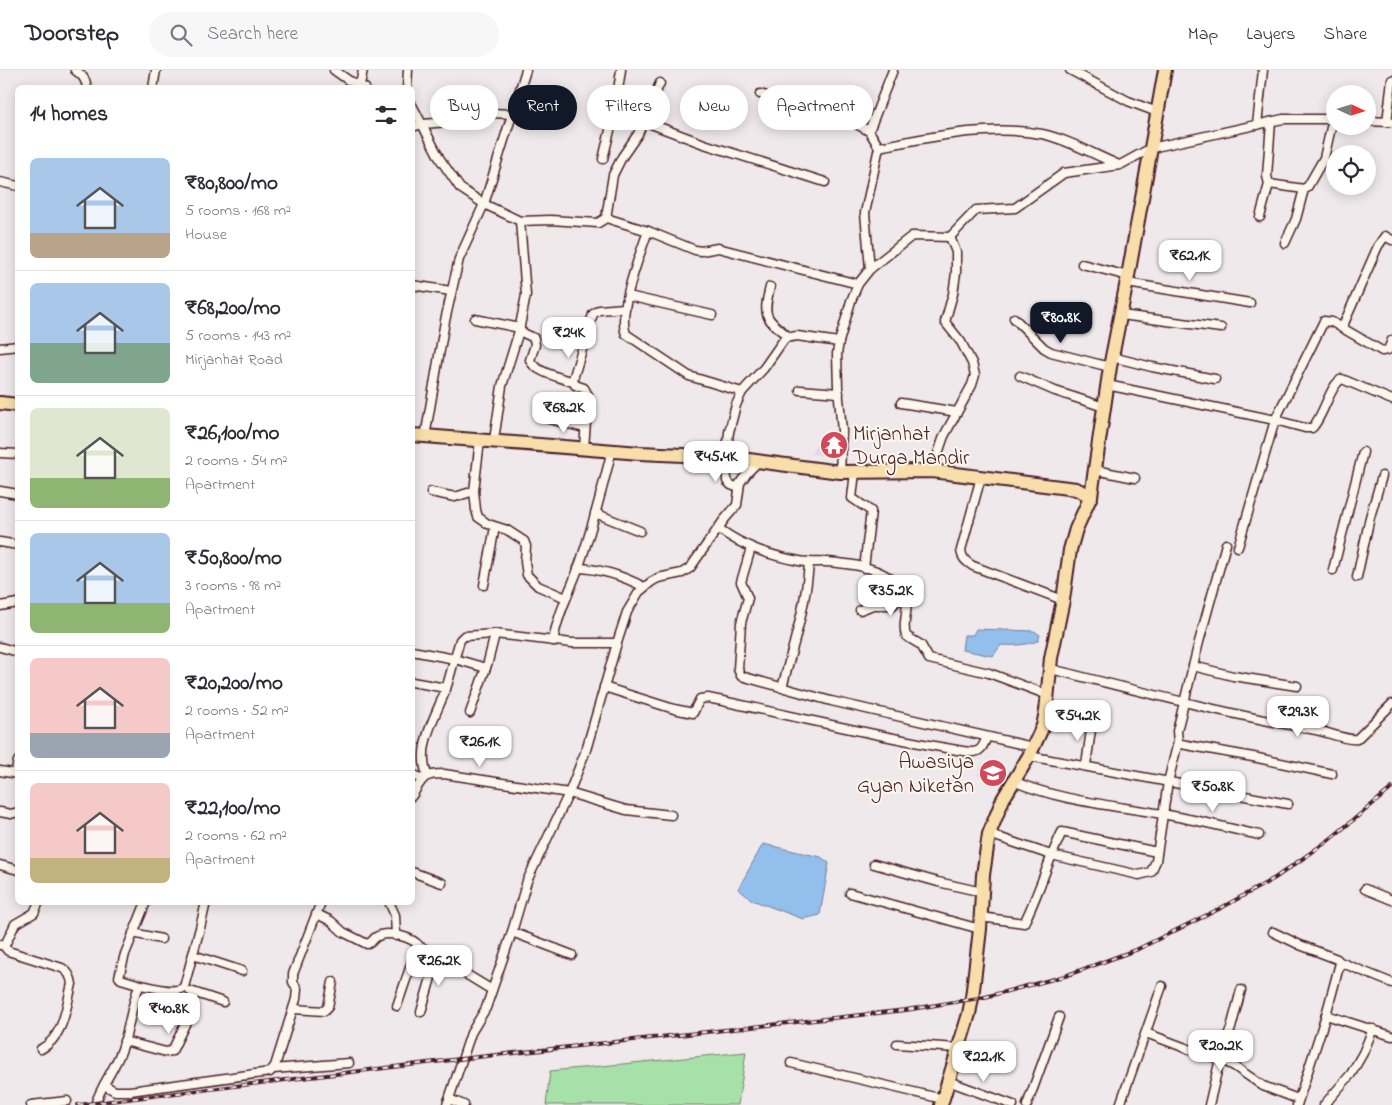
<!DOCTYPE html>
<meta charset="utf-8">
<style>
body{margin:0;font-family:"Indie Flower",sans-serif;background:#f7f7f7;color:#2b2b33;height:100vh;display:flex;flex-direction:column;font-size:19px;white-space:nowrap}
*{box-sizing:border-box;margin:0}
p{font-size:16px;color:#7c7c81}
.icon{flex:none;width:28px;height:28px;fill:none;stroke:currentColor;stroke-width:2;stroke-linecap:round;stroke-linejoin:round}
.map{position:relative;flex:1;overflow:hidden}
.drawer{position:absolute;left:15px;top:15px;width:400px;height:820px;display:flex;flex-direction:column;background:#fff;border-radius:8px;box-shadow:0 2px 12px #0003}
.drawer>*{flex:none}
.banner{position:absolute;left:430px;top:15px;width:475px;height:45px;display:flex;gap:10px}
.needle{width:32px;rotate:94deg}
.buttons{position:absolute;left:1326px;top:15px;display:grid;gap:10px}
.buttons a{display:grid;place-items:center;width:50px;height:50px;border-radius:50%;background:#fff;box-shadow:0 2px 12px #0003;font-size:25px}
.price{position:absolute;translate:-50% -42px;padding:0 11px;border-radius:10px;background:#fff;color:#222;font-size:16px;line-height:32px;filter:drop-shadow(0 1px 2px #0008)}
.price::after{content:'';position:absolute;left:50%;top:30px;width:15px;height:11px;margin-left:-8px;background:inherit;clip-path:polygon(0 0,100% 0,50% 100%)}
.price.selected{background:#111827;color:#fff}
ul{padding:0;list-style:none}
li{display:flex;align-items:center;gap:15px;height:125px;padding:0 15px}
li+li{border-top:1px solid #e1e1e2}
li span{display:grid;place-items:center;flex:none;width:140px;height:100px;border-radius:8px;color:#555}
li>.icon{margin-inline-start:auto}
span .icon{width:60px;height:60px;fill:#fffc;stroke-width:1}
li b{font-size:21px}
h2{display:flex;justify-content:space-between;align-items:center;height:60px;padding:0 15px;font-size:21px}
.chip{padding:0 18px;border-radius:22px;background:#fff;box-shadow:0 2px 12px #0003;font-size:18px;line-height:45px}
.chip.selected{background:#111827;color:#fff}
header{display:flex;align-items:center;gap:30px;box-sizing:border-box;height:70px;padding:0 25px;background:#fff;border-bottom:1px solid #e1e1e2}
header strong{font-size:24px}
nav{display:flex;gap:28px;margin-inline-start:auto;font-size:18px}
.search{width:350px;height:45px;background:#f7f7f7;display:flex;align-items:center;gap:12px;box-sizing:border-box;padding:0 18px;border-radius:28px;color:#7c7c81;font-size:19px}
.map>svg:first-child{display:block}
.built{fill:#e1d9e9}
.green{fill:#a5e1a8;stroke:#78806a}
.water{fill:#92bfeb;stroke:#757f9e}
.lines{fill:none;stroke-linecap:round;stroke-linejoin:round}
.street-casing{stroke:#4a1f2b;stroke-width:11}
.primary-casing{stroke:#4a1f2b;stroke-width:16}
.street{stroke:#fbf7ec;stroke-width:8}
.primary{stroke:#f8deab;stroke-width:12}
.rail-casing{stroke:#4a1f2b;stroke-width:4}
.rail{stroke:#fbf7ec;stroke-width:2;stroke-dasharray:5.5;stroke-linecap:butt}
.labels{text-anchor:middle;stroke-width:4;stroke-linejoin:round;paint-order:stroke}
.poi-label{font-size:21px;fill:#4a1f2b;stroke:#fbf7ec;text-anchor:start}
</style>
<header>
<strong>Doorstep</strong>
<div class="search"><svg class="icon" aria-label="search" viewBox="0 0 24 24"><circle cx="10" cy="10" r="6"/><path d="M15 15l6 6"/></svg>Search here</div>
<nav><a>Map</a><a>Layers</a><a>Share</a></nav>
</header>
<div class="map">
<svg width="1392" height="1035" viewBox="0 0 1392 1035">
<rect width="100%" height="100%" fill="#efe9eb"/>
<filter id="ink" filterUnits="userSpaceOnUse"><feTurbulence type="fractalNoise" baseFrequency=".02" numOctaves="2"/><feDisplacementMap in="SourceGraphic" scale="10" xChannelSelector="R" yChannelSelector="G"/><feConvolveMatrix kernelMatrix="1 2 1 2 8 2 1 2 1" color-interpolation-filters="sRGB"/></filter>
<g filter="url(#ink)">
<g class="built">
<path d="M816 374 821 375 825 386 811 384Z"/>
<path d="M983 693 1009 701 1007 712 977 705Z"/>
</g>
<path class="green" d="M746 982 738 1035H546L550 1001Z"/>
<g class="water">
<path d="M976 559 1034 561 1040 565 1038 571C1025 575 1014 576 1001 575L993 586 962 580 964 565H973Z"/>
<path d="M763 774 821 787 829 793 820 845 803 849 752 830 738 819Z"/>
</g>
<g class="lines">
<defs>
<g id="street">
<path d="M75 0C82 5 86 9 87 18"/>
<path d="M334 0 348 10 365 18"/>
<path d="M1070 0 1128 31 1157 42"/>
<path d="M360 15 363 0"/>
<path d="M153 18 156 0"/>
<path d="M407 18 408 0"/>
<path d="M760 24 816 41 841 46 869 61 879 77 865 143 870 199"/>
<path d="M412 35 440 89 460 118 484 134 520 151 550 150 598 153 606 148 613 105 622 87 638 64 660 13"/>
<path d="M643 51 704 74 825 112"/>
<path d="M1368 51 1390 52"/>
<path d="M1387 52 1392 10"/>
<path d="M1257 55 1263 0"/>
<path d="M412 57 423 54 461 51 490 43 514 44"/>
<path d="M869 61 893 0"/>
<path d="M879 77C932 67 987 54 1042 64 1067 69 1095 85 1119 95"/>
<path d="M603 89 615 40 621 0"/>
<path d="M0 112 18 116"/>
<path d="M1269 114 1304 119"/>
<path d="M1260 147 1269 114 1267 106 1271 52"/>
<path d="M606 148 648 161 695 180 701 181 718 178 858 214"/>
<path d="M648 161C640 184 617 243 626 264L689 306 742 322"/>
<path d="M1285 173 1296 149 1304 119 1308 116 1324 88 1333 49"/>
<path d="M1082 194 1128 206"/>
<path d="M1127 213 1250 233"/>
<path d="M412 215 451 221"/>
<path d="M770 217C763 245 764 248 788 266"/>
<path d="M628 226 712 245"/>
<path d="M1121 245 1221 258"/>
<path d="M1014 248 1044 278 1051 282 1110 297"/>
<path d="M475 249 520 258"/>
<path d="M1342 258 1378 176 1385 166 1392 170"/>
<path d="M519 261 534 268 535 275 530 290C534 302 562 308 573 312"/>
<path d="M1392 270 1388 280 1382 281 1332 252 1324 251 1275 350 1305 358H1312C1323 348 1330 314 1342 309L1392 330"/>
<path d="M0 278 18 276"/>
<path d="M1112 287 1152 297 1215 309"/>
<path d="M1020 306 1055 321 1104 337"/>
<path d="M1107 315 1275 350 1238 477"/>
<path d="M800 320 839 323"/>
<path d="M901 333 957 342"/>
<path d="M549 349 584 358"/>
<path d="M425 367 445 251 459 189 484 134 526 0"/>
<path d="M480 370 474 421 476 440 478 447 488 454 507 460 524 471 526 476 525 492 527 505 538 516 566 528"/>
<path d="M494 370 502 316 519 261 526 225 520 151"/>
<path d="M584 378 588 325 584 318 575 315 573 309 593 244 599 240 625 238"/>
<path d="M0 383 18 384"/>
<path d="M1095 400 1135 408"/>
<path d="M932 401 944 366 972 315 975 305 972 293 961 272 945 252 953 224 956 203V182L950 167"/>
<path d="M840 402 842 361 838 317 837 284 839 272 851 231 858 214 870 199 912 166 950 167 976 140 1015 138 1064 103 1120 95 1151 78 1283 49H1335"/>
<path d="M855 402 852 428 871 441 864 498"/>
<path d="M981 407 961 480C962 488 965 491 973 496L1063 530"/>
<path d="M739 418 731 415 727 411 726 387 729 362 736 335 742 322 764 298 785 268 797 266 839 272"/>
<path d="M0 421 18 424"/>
<path d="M431 422 455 427 474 421"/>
<path d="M595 443 640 461"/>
<path d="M718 458C743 477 769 485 799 491 808 493 817 492 826 492 853 494 891 497 904 525 911 539 901 552 906 566L921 575 929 589 989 603 1048 625"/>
<path d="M0 472 18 475"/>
<path d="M1226 474 1199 572 1177 661 1178 672 1181 674 1253 687 1332 704"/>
<path d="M751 478 741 512 748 528 741 553 738 599 741 606 831 631 1033 677"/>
<path d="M578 498C603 499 623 506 644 517"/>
<path d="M1333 500 1363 382"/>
<path d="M1357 507 1370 447 1382 406"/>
<path d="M484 515 495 457"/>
<path d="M0 536 18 533"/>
<path d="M860 540 873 535H893L904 524"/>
<path d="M553 571C558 543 569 524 578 499 592 460 602 420 612 380"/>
<path d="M0 577 18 582"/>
<path d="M412 581 455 589 486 598"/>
<path d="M1193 596 1233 606 1297 616"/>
<path d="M1051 599C1139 621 1226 644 1316 660 1327 662 1347 671 1357 669L1392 634"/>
<path d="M412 612 446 618"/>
<path d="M604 617 674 639 693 643 700 629 708 628C795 646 882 668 970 682 981 683 983 676 987 667"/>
<path d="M782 618C793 575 806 537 809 493"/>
<path d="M470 643 488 592 495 564"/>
<path d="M1029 686 1288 734"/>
<path d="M1086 695 1092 653"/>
<path d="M0 701 18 704"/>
<path d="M15 704 18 691"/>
<path d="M412 704 423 709"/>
<path d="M427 705C416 676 436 646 446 619 451 603 455 586 460 570L464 566 495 564 572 573H617"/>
<path d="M1013 711C1060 731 1112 735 1162 744 1194 749 1227 758 1259 765"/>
<path d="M412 726C423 708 422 704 444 704L569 723 626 740 671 745"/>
<path d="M0 742 11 744 18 742"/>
<path d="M989 764 1051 785 1139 805 1151 802 1156 791 1168 712 1178 672"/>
<path d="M874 794 938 812 982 822"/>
<path d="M0 795 18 800"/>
<path d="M412 802 442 813"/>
<path d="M1365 819 1392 830"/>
<path d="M850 823 980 859"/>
<path d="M389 832 395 845 396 866"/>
<path d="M317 844 331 851 343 862 367 874C372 873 372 870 376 867 387 860 413 867 420 877"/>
<path d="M981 847 1024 853C1039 823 1048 791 1062 762L1157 782"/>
<path d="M512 862 572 885"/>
<path d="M1273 862 1300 875 1337 889 1340 893 1326 945 1297 1035"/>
<path d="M133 863 161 869"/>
<path d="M0 875 6 873 15 854 34 843 39 832"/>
<path d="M3 875 8 881 62 898C69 902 71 907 72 914 66 937 64 967 41 979"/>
<path d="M193 885 242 901"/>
<path d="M1340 892 1392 913"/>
<path d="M141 915 121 909 119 907 125 884 146 832"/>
<path d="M190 921 223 932"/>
<path d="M397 936 417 877 423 878 492 920"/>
<path d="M294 939 324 941 328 937 333 912"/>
<path d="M421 942 437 887"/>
<path d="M1326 945 1392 966"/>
<path d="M1146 963 1191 980 1220 989 1234 996 1263 1016 1298 1029"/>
<path d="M124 971 166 982 172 981 190 944 194 923"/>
<path d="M897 974 958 978"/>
<path d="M791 993 943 1029"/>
<path d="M273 999 349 993"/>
<path d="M948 1011 1013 1035"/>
<path d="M104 1015 115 1021H130L270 1002 275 996 296 929 297 919 293 912V904L321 832"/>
<path d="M449 1029 464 1035"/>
<path d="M31 1035 67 1031"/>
<path d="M95 1035C101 1015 115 999 122 979 129 959 131 937 139 916L141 915C153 917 175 925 184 917L200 858 206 832"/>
<path d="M447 1035 471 963 486 938 512 862 527 811 569 723 586 680 617 573 627 542 639 522 651 512 658 508 682 503 690 498 724 450 737 435 740 413 748 402 759 391"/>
<path d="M1027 1035 1059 947"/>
<path d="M1120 1035 1162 916"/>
<path d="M1209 1035 1220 989 1231 958 1241 920"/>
<path d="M1324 1035 1351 1004 1363 983 1373 959"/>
</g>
<g id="primary">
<path d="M0 333 18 335"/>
<path d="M412 365 640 383 726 387 840 402 932 401 1076 419 1091 426"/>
<path d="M941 1035 969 944 972 928 980 859 983 805 989 764 1003 729 1029 686 1043 656 1046 641 1051 588 1063 530 1070 480 1076 459 1091 426 1110 297 1128 206 1165 0"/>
</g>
</defs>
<use href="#street" class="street-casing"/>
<use href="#primary" class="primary-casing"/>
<use href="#street" class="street"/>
<use href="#primary" class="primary"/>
<defs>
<path id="rail" d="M78 1035 460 989 906 940 985 927 1065 906 1138 879 1221 838 1275 808 1329 770 1392 718"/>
</defs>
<use href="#rail" class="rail-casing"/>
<use href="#rail" class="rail"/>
</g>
</g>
<defs>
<symbol id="temple-disc" viewBox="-11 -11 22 22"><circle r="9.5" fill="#d1495b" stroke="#fbf7ec"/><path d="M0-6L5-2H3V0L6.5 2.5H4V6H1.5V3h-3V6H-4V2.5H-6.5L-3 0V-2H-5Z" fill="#fff"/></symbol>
<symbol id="school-disc" viewBox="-11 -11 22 22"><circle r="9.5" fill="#d1495b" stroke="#fbf7ec"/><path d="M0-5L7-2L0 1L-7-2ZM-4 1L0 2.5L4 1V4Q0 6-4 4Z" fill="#fff"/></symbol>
</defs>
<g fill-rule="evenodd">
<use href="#temple-disc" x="818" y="359" width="32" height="32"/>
<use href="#school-disc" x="977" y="687" width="32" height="32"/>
</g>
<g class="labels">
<g class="poi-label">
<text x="853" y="370">Mirjanhat<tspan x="853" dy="24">Durga Mandir</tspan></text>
<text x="974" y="698" text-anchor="end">Awasiya<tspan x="974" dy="24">Gyan Niketan</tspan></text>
</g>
</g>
</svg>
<div class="buttons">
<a><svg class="needle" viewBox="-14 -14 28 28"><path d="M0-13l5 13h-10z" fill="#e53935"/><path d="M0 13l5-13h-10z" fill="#7c7c81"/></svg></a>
<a><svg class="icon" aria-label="locate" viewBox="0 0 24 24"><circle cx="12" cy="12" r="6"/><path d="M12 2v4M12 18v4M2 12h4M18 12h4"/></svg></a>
</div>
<b class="price" style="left:1190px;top:212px">₹62.1K</b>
<b class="price selected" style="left:1061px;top:274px">₹80.8K</b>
<b class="price" style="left:569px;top:289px">₹24K</b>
<b class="price" style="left:564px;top:364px">₹68.2K</b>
<b class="price" style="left:716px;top:413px">₹45.4K</b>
<b class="price" style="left:891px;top:547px">₹35.2K</b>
<b class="price" style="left:1298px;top:668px">₹29.3K</b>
<b class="price" style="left:1078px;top:672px">₹54.2K</b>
<b class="price" style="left:480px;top:698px">₹26.1K</b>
<b class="price" style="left:1213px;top:743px">₹50.8K</b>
<b class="price" style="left:439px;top:917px">₹26.2K</b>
<b class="price" style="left:169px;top:965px">₹40.8K</b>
<b class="price" style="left:1221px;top:1002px">₹20.2K</b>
<b class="price" style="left:984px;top:1013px">₹22.1K</b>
<div class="banner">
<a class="chip">Buy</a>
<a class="chip selected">Rent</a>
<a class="chip">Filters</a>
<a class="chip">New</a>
<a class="chip">Apartment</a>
</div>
<section class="drawer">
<h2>14 homes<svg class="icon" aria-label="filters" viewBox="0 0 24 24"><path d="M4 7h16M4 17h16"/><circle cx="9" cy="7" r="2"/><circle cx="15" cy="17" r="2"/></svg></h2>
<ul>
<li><span style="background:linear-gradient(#a9c7e8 75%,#b9a48a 0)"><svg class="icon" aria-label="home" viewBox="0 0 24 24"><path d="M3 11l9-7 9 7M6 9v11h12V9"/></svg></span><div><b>₹80,800/mo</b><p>5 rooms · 168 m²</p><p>House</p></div></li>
<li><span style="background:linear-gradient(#a9c7e8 60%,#7fa58c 0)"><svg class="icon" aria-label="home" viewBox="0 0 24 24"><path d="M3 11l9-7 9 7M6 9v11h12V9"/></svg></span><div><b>₹68,200/mo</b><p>5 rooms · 143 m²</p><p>Mirjanhat Road</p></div></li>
<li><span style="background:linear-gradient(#dfe7d0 70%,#8fb573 0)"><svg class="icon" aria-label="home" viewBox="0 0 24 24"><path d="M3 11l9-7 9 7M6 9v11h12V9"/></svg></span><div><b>₹26,100/mo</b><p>2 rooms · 54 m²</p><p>Apartment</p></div></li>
<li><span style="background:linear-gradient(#a9c7e8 70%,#8fb573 0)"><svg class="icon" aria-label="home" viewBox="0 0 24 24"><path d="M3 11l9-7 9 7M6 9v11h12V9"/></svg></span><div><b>₹50,800/mo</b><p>3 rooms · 98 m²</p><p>Apartment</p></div></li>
<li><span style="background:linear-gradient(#f6c9c9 75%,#9aa5b1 0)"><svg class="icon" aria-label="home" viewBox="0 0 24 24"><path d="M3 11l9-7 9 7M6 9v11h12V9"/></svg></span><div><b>₹20,200/mo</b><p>2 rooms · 52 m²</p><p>Apartment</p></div></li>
<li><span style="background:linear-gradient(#f6c9c9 75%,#c2b280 0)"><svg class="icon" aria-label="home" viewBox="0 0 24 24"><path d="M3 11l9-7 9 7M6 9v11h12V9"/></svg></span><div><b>₹22,100/mo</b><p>2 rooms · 62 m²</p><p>Apartment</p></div></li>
</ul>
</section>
</div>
